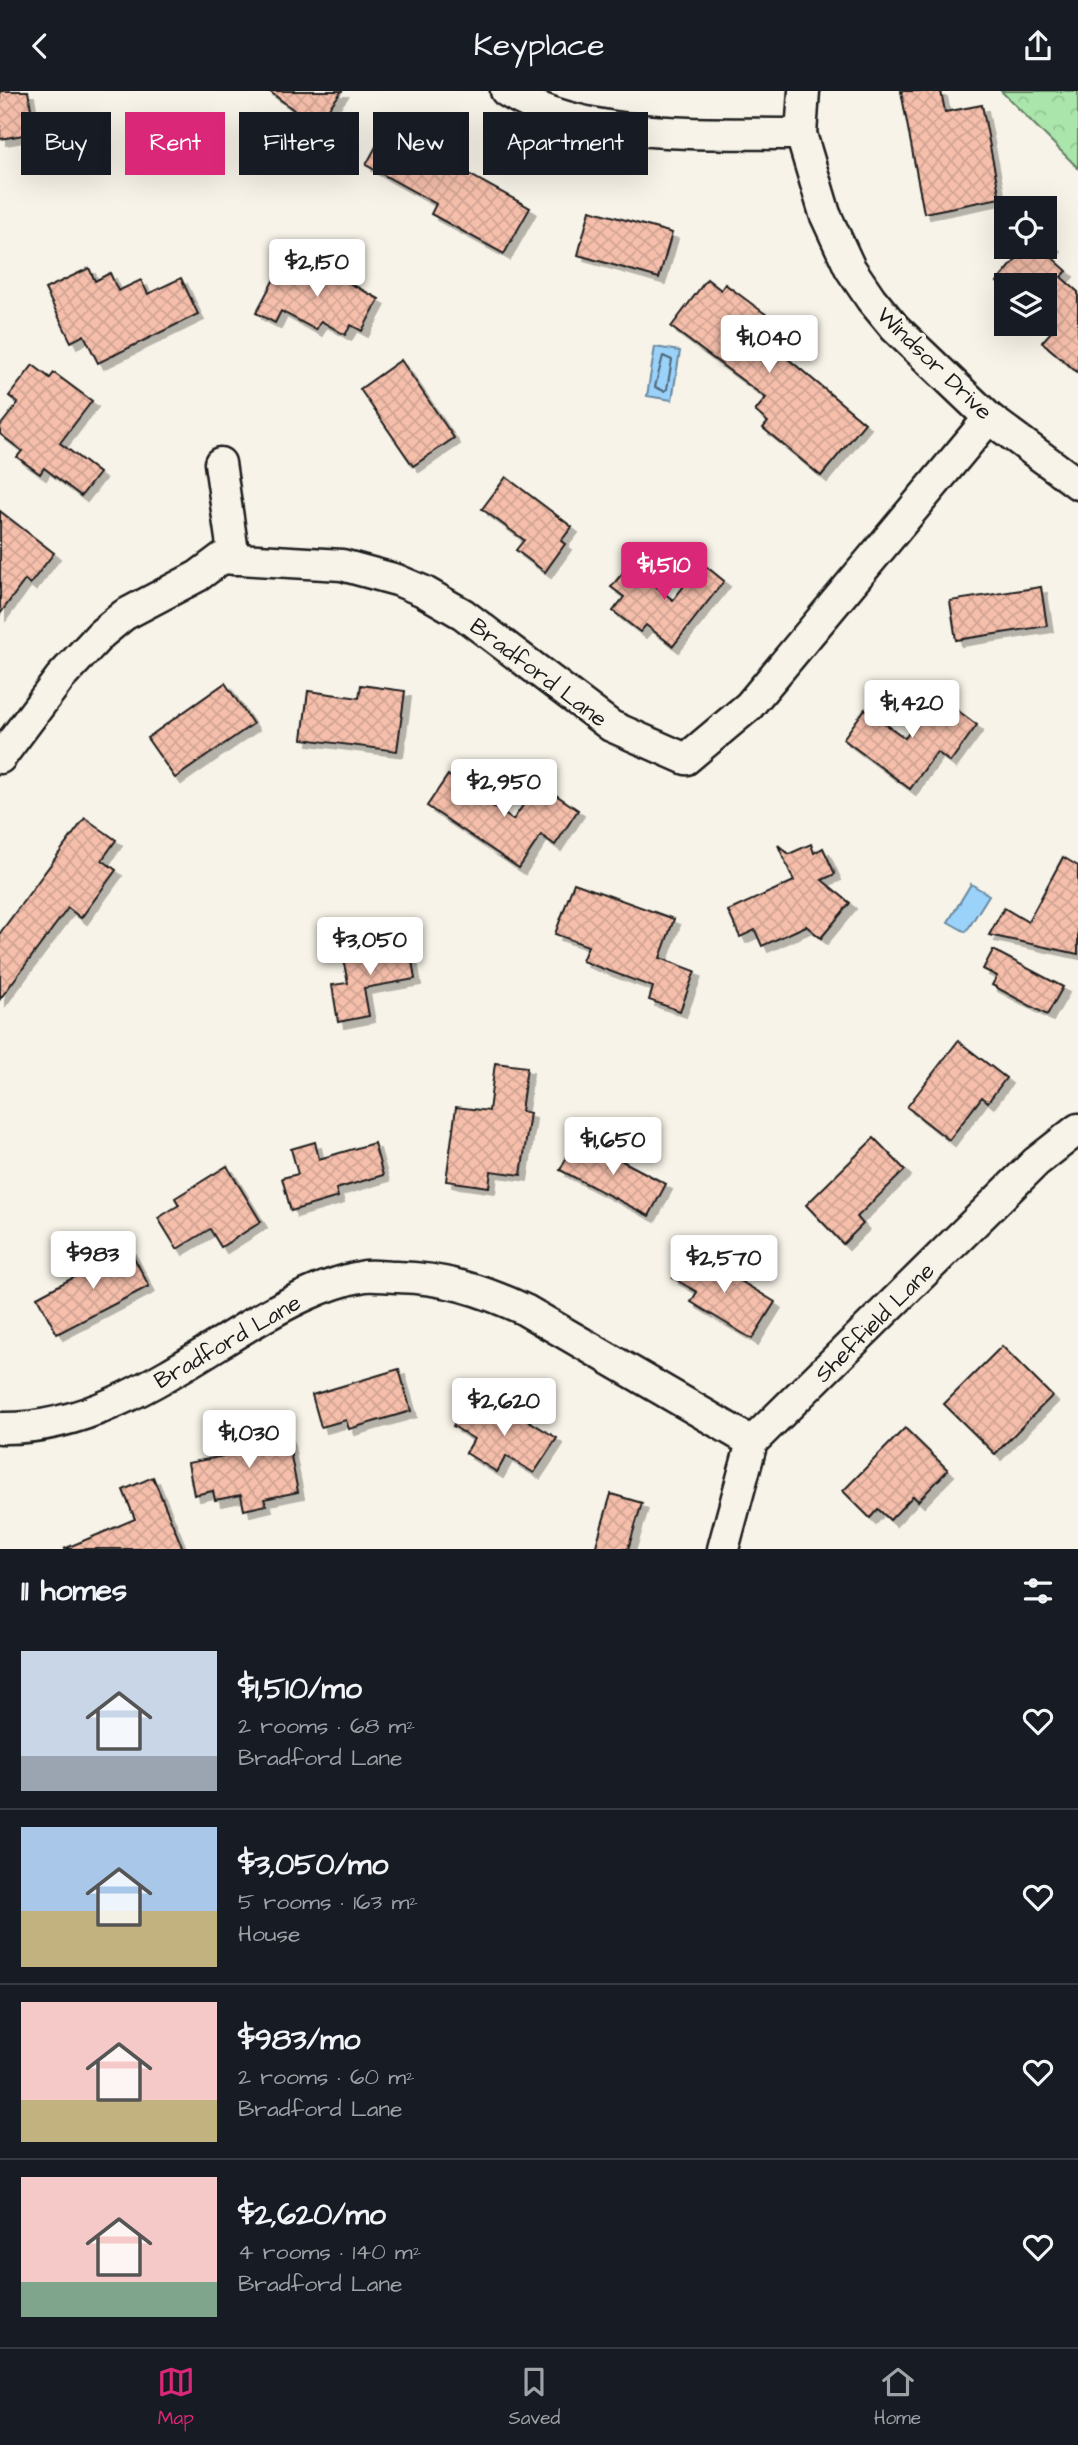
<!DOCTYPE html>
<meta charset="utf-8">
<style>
body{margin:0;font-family:"Architects Daughter",sans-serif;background:#242831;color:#f1f3f6;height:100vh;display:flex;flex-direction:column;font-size:26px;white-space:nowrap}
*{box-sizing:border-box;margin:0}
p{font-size:23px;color:#9ea1a6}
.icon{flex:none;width:38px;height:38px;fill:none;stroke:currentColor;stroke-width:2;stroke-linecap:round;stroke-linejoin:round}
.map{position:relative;height:1458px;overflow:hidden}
.panel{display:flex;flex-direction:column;background:#171b24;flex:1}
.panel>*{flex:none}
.hud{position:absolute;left:21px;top:21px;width:700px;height:63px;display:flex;gap:14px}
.fabs{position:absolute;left:994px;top:105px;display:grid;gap:14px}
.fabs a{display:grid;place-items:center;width:63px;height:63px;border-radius:0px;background:#171b24;box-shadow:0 7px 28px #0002;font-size:35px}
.price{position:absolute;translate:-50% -60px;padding:0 16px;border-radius:7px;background:#fff;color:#222;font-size:23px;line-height:46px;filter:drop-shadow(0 2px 4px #0008)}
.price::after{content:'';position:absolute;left:50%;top:42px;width:21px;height:16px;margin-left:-10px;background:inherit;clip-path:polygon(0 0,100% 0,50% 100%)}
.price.on{background:#db2777;color:#fff}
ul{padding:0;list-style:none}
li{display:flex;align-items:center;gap:21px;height:175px;padding:0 21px}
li+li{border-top:2px solid #363941}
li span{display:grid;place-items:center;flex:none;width:196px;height:140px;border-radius:0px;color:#555}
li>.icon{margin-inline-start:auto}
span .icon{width:84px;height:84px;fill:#fffc;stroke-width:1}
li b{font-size:30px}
h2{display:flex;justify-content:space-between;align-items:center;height:84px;padding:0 21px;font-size:30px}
.chip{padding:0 24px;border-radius:0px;background:#171b24;box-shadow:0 7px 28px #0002;font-size:24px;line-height:63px}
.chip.on{background:#db2777;color:#fff}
header{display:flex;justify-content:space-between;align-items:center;height:91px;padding:0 21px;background:#171b24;font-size:32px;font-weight:600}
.menu{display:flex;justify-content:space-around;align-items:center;height:98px;border-top:2px solid #363941;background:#171b24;font-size:19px;color:#9ea1a6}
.menu a{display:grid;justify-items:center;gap:4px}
.menu .on{color:#db2777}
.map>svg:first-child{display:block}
.park{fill:url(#park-crowns);stroke:#638064;stroke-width:2}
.water{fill:#9bd2fa;stroke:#6889a1;stroke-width:2}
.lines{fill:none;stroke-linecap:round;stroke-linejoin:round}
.shore{stroke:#4f6575;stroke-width:2}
.building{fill:url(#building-cross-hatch);stroke:#1c1c1c;stroke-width:2;filter:url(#shadow)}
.minor-casing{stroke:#1c1c1c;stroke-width:35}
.minor{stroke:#f7f3e8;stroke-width:30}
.labels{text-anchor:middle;stroke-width:7;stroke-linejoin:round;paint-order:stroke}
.street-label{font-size:23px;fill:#1c1c1c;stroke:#f7f3e8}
</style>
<header><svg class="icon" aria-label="back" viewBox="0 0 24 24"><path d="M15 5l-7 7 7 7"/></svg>Keyplace<svg class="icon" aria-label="share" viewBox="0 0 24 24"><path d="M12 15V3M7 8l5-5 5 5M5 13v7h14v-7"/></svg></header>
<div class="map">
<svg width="1078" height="1458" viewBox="0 0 1078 1458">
<defs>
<pattern id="park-crowns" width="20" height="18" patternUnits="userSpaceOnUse" patternTransform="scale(1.75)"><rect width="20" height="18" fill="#aae5ab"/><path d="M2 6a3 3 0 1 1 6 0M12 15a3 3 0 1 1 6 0" fill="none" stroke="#92c493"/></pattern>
<pattern id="building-cross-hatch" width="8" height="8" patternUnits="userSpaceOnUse" patternTransform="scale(1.75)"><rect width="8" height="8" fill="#f6bfab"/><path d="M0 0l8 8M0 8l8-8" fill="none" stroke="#d2a493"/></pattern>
<filter id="shadow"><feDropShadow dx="6" dy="6" stdDeviation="0" flood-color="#0004"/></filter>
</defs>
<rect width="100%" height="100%" fill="#f7f3e8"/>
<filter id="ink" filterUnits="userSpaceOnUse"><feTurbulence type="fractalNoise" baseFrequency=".0143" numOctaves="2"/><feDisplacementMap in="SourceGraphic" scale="14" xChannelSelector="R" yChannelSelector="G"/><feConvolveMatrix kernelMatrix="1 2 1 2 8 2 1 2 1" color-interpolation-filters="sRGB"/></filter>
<g filter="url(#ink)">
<path class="park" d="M1001 0H1078V77Z"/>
<g class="water">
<path d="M655 256 680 260 672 309 647 305Z"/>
<path d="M971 793 989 804 966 841 948 831Z"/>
</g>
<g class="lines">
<path class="shore" d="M663 265 672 269 667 298 664 300 655 296Z"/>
</g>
<g class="building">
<path d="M0 0H28L35 42 0 48Z"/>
<path d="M269 0H342L315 35Z"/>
<path d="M901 0H941L945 21 982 14 1000 107 924 122Z"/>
<path d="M386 37 530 117 504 163 431 123 436 113 366 74Z"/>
<path d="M590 119 672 142 659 187 578 164Z"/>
<path d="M1045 147 1055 155 1048 163 1067 180 1061 186 1078 201V282L1042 251 1053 239 1045 233V194H1006V199L997 191 1019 165 1009 156H1045Z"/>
<path d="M303 167 379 208 362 240 351 234 345 244 321 230 316 239 281 220 275 232 256 222 283 171 297 178Z"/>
<path d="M89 177 95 190 110 182 118 200 141 189 148 203 181 187 198 223 98 272 84 244 71 251 45 198Z"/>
<path d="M707 188 721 199 725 193 787 239 774 256 865 332 821 385 763 337 768 331 755 320 766 307 671 236Z"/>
<path d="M401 269 454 347 413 375 360 298Z"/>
<path d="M33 274 50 287 54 282 92 310 60 352 99 382 81 405 44 377 40 383 17 366 22 360 0 343V335L18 312 9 305Z"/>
<path d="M506 386 572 436 561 450 565 453 545 481 516 459 524 449 482 418Z"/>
<path d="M0 420 54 462 30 493 25 489 0 523Z"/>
<path d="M702 472 724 490 673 555 646 534 640 541 613 520 624 506 611 496 629 474 673 509Z"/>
<path d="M1041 496 1047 535 956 549 950 510Z"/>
<path d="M225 592 253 633 175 687 147 647Z"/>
<path d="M361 594 405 600 397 660 302 648 308 600 359 607Z"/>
<path d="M937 604 977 634 950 671 937 661 910 698 843 648 865 618 905 647Z"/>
<path d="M448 684 513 729 538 692 578 719 555 754 541 744 519 777 427 715Z"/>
<path d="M85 727 116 749 102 769 116 779 81 827 68 817 0 908V842Z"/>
<path d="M811 753 814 762 823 757 835 783 822 789 850 812 821 847 806 835 762 855 755 839 740 846 728 820 794 790 778 754 789 763Z"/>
<path d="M1063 766 1078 775V863L989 844 1004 817 1028 831Z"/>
<path d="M574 792 674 828 660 867 695 880 680 920 649 909 653 896 582 870 588 855 555 843Z"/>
<path d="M409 851 415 888 364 897 369 925 338 931 332 894 348 892 342 863Z"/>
<path d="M993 859 1063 896 1047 924 992 894 997 885 983 878Z"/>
<path d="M958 950 1006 987 988 1011 982 1006 949 1049 907 1016Z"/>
<path d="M495 972 527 976 521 1020 530 1022 521 1084 491 1080 489 1096 446 1090 456 1016 489 1020Z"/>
<path d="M577 1046 666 1093 649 1125 560 1079Z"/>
<path d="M874 1047 905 1079 857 1126 863 1133 843 1153 806 1114Z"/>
<path d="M315 1051 319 1068 374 1052 383 1084 336 1098 338 1106 291 1120 282 1087 298 1083 291 1058Z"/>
<path d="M227 1075 261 1131 221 1156 210 1138 177 1158 158 1127 179 1114 175 1107Z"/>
<path d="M129 1157 149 1195 57 1243 37 1206Z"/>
<path d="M690 1159 775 1211 752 1248 691 1211 697 1201 673 1187Z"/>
<path d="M1002 1255 1052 1305 995 1363 944 1313Z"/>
<path d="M399 1278 411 1320 349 1338 346 1329 321 1336 312 1304Z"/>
<path d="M468 1310 501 1330 509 1318 557 1347 534 1382 506 1365 497 1381 466 1362 474 1348 453 1335Z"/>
<path d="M285 1335 298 1401 264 1408 266 1414 244 1419 241 1404 215 1409 213 1400 194 1404 188 1372 244 1361 242 1344Z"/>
<path d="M905 1337 948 1379 918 1410 913 1405 890 1429 878 1418 870 1427 843 1400Z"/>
<path d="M153 1386 183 1458H64L135 1428 123 1399Z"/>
<path d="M611 1403 642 1412 628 1458H595Z"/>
</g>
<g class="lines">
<defs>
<g id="minor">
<path d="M506 0C587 51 709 41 801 43"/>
<path d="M804 0 801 43 825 123 850 177 871 208 895 237 989 327 1078 393"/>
<path d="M220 372 234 468"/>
<path d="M0 667 60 587 101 543 124 524 198 485 222 467 342 474 397 489 423 500 463 523 611 635 686 668 749 615 989 327"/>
<path d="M0 1337C92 1339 172 1281 248 1235 284 1214 323 1192 365 1185 375 1184 387 1186 397 1186 444 1187 482 1199 525 1219L752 1351"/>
<path d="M723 1458 752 1351 1036 1071 1078 1038"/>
</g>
</defs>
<use href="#minor" class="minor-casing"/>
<use href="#minor" class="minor"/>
</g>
</g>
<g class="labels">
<g class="street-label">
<text transform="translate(935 272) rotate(44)" y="8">Windsor Drive</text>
<text transform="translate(539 581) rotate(37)" y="8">Bradford Lane</text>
<text transform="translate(874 1231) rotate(-45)" y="8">Sheffield Lane</text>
<text transform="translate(227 1250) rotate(-30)" y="8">Bradford Lane</text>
</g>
</g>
</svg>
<div class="fabs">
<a><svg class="icon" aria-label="locate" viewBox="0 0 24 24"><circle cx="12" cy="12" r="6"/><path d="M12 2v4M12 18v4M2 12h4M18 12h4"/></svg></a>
<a><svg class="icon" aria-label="layers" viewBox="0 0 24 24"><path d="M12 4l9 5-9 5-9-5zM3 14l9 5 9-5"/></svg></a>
</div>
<b class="price" style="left:317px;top:208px">$2,150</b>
<b class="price" style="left:769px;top:284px">$1,040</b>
<b class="price on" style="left:664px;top:511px">$1,510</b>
<b class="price" style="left:912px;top:649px">$1,420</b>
<b class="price" style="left:504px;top:728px">$2,950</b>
<b class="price" style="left:370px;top:886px">$3,050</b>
<b class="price" style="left:613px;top:1086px">$1,650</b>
<b class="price" style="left:93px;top:1200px">$983</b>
<b class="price" style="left:724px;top:1204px">$2,570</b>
<b class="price" style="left:504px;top:1347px">$2,620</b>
<b class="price" style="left:249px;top:1379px">$1,030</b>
<div class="hud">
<a class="chip">Buy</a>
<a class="chip on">Rent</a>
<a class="chip">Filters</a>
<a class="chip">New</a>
<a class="chip">Apartment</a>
</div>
</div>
<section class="panel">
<h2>11 homes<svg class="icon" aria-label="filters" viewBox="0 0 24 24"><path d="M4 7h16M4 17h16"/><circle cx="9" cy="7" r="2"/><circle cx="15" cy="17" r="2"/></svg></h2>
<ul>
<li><span style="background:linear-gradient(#c9d6e8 75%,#9aa5b1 0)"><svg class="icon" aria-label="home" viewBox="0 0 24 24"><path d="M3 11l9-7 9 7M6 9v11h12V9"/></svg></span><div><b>$1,510/mo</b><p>2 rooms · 68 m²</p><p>Bradford Lane</p></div><svg class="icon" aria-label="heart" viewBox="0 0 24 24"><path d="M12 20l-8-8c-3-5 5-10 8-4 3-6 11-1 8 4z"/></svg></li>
<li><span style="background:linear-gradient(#a9c7e8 60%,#c2b280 0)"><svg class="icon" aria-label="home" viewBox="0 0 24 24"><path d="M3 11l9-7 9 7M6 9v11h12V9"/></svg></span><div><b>$3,050/mo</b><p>5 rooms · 163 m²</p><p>House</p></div><svg class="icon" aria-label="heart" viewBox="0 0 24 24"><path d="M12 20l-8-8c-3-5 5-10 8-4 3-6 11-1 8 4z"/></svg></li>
<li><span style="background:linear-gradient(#f6c9c9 70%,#c2b280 0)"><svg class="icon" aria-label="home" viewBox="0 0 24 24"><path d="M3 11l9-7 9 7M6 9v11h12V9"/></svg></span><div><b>$983/mo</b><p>2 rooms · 60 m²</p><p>Bradford Lane</p></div><svg class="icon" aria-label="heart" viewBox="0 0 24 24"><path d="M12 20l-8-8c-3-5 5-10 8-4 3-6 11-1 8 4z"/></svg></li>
<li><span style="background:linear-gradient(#f6c9c9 75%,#7fa58c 0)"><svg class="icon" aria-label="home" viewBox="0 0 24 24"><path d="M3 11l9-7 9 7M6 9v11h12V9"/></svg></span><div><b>$2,620/mo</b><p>4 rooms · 140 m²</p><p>Bradford Lane</p></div><svg class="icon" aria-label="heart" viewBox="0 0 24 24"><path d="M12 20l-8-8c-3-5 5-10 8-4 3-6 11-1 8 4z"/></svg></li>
</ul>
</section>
<nav class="menu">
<a class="on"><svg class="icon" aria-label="map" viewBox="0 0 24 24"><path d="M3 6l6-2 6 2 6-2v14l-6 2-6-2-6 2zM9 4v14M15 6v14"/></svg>Map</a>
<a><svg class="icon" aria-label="saved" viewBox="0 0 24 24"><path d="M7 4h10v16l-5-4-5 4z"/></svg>Saved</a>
<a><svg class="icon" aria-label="home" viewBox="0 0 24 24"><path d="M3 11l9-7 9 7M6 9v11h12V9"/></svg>Home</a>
</nav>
